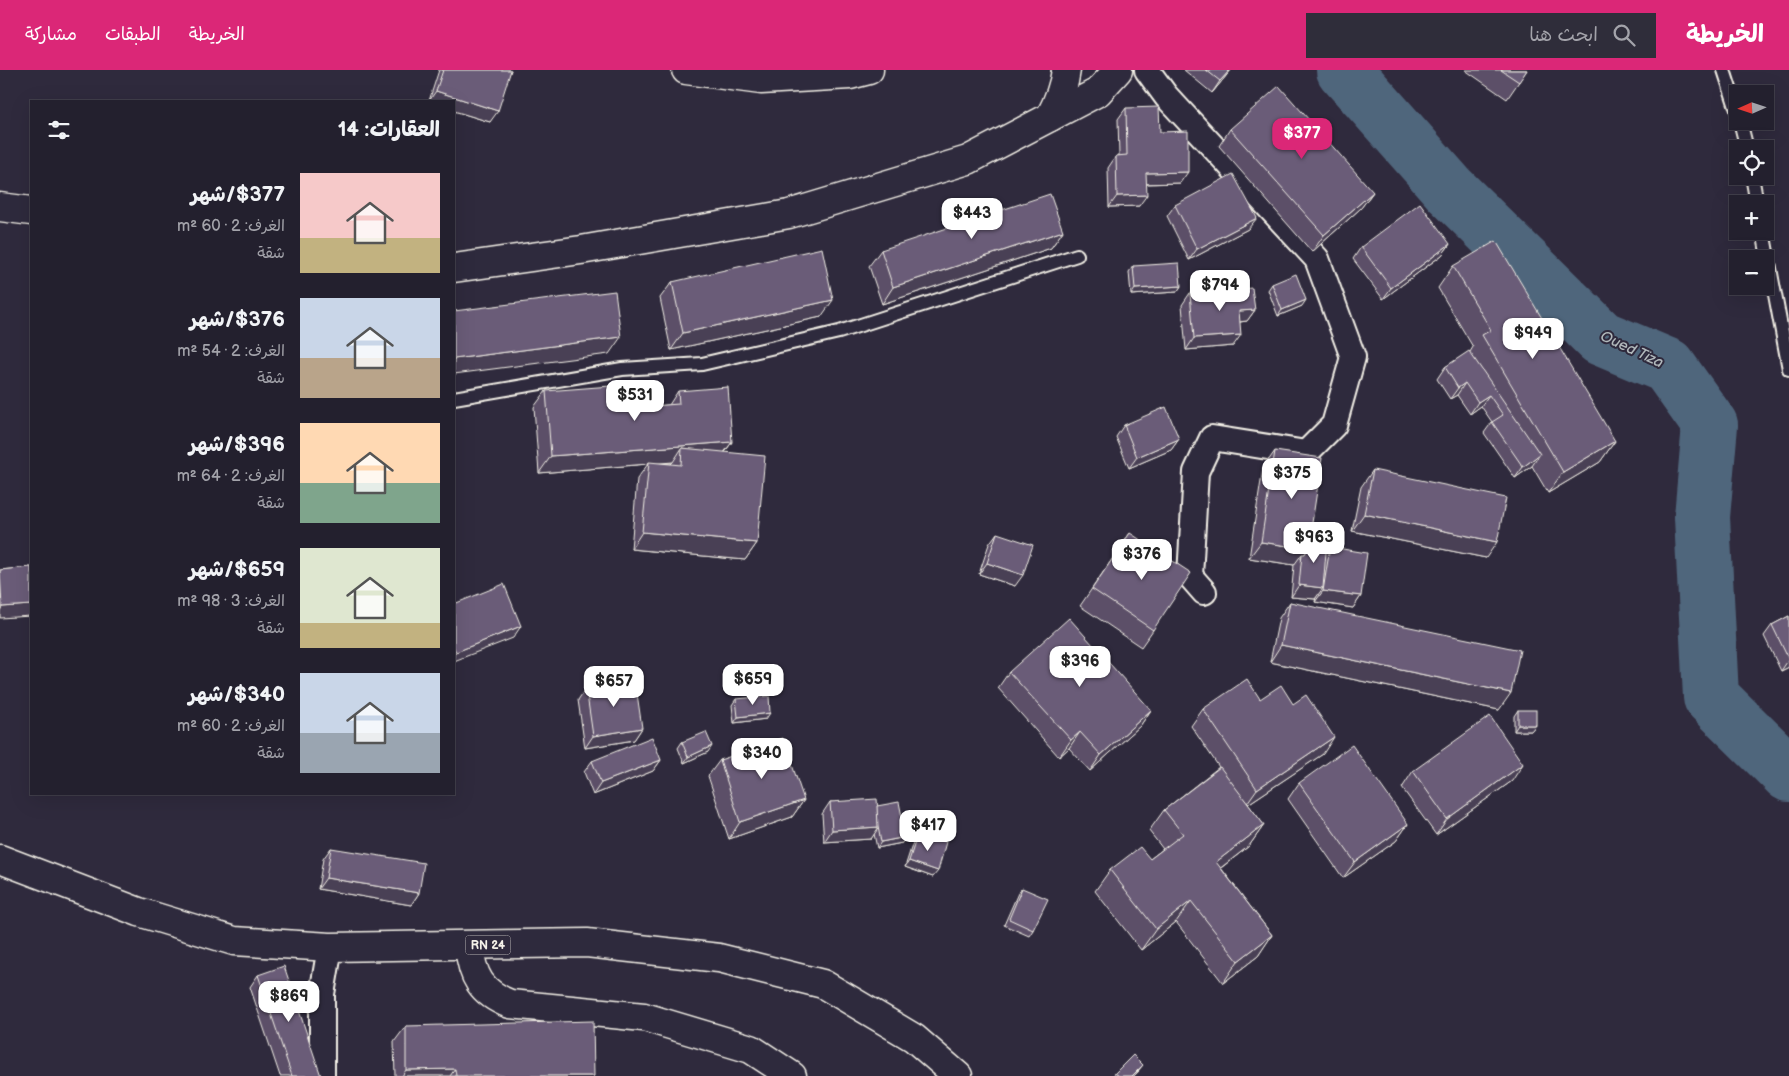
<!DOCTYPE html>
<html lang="ar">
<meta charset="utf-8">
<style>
body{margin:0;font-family:"Balsamiq Sans","Playpen Sans Arabic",sans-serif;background:#2f2d3a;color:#f1f3f6;direction:rtl;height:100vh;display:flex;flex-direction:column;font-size:19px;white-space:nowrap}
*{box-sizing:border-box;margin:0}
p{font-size:16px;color:#a3a3aa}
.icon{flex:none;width:28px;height:28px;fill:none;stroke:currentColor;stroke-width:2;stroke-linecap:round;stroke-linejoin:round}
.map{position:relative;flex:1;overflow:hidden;direction:ltr}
.details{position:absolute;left:30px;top:30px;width:425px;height:695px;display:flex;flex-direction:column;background:#23202e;border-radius:0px;box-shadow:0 5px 20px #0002,0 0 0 1px #403e4a;direction:rtl}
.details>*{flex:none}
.needle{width:32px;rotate:267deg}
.controls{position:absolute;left:1729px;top:15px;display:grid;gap:10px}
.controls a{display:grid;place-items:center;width:45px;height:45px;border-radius:0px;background:#23202e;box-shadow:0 5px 20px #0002,0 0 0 1px #403e4a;font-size:25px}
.price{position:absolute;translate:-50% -42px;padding:0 11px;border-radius:10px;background:#fff;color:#222;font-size:16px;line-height:32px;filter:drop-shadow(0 1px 2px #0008)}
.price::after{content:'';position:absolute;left:50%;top:30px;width:15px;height:11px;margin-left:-8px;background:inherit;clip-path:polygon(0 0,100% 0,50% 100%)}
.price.active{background:#db2777;color:#fff}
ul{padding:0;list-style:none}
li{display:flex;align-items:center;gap:15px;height:125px;padding:0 15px}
li span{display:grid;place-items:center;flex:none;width:140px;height:100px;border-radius:0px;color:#555}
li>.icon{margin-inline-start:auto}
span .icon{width:60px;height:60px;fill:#fffc;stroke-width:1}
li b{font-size:21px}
h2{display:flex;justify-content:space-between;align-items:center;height:60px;padding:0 15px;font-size:21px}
header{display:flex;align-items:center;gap:30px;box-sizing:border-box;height:70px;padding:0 25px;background:#db2777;color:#fff}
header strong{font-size:24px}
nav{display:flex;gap:28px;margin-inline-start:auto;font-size:18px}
.search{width:350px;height:45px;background:#2f2d3a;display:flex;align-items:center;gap:12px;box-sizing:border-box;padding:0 18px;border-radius:0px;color:#a3a3aa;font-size:19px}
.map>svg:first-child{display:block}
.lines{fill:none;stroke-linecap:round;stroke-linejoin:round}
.river{stroke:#50667b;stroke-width:56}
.service-casing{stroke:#f4f1e8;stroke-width:16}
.minor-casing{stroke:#f4f1e8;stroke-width:28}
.tertiary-casing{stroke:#f4f1e8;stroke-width:31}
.secondary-casing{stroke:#f4f1e8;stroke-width:31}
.primary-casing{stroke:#f4f1e8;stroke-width:31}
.service{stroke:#2f2a3d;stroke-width:12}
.minor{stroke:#2f2a3d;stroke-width:24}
.tertiary{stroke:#2f2a3d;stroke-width:28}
.secondary{stroke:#2f2a3d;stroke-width:28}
.primary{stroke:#2f2a3d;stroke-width:28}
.wall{fill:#5b4f67;stroke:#f4f1e8;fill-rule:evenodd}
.shaded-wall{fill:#4a4054;stroke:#f4f1e8}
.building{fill:#6a5c78;stroke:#f4f1e8}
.labels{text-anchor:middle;stroke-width:4;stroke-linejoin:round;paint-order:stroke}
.shield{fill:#2f2a3d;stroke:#b9b5b5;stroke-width:1}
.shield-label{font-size:12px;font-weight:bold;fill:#f4f1e8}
.water-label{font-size:15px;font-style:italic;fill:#b2b9bc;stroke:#2f2a3d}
</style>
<header>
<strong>الخريطة</strong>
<div class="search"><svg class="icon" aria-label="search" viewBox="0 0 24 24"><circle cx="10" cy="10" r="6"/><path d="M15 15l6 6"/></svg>ابحث هنا</div>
<nav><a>الخريطة</a><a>الطبقات</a><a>مشاركة</a></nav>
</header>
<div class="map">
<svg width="1789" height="1006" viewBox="0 0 1789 1006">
<rect width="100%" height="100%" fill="#2f2a3d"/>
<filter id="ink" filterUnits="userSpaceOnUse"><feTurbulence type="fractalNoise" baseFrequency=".02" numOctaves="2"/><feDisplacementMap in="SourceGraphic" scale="10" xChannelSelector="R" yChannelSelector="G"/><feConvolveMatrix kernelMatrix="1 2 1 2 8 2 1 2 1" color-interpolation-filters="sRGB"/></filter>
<g filter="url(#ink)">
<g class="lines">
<path class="river" d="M1344 0 1450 120 1601 268 1668 296 1710 355 1702 447 1711 627 1789 704"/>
<defs>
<g id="service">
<path d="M1724 0 1738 43"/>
<path d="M1740 51 1747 79"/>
<path d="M1752 106 1757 134"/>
<path d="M1763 161 1789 299"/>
<path d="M454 328 622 299 702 294 839 262 1077 185"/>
</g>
<g id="minor">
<path d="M1147 0 1166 26 1317 189 1353 287 1334 355 1306 383 1212 368 1196 402 1190 506 1204 522"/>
<path d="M322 1006V924L330 877"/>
</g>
<g id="tertiary">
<path d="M686 0 761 10 850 5 869 0"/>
<path d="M469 876C472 906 481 923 510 934L644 947 751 979 792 1006"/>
</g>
<g id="secondary">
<path d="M1050 47C1058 32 1064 17 1066 0"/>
<path d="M0 137 31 141"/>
<path d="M454 198 581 180 789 144 968 90 1098 22 1118 0"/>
</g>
<path id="primary" d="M0 789 139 842 234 871 330 877 587 873 719 888 823 914 914 968 958 1006"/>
</defs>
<use href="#service" class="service-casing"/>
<use href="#minor" class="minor-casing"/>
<use href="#tertiary" class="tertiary-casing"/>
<use href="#secondary" class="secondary-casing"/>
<use href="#primary" class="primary-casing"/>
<use href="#service" class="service"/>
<use href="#minor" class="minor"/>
<use href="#tertiary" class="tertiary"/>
<use href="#secondary" class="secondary"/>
<use href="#primary" class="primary"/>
</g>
<g class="wall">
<path d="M439 0H511L490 52 454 41V31H429Z"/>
<path d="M1184 0H1231L1212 23Z"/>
<path d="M1465 0H1527L1507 29Z"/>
<path d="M1126 38 1160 62 1180 113 1147 114 1139 136 1109 137 1108 98 1116 86H1119L1118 49Z"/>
<path d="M1230 59 1373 122 1361 138 1312 182 1219 76Z"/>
<path d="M1175 135 1248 159 1189 190 1167 146Z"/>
<path d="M1063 161 1051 178 882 234 869 196 881 180Z"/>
<path d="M1450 174 1442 185 1383 229 1353 189 1361 177Z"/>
<path d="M1133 196 1181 216 1177 222 1131 225 1129 202Z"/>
<path d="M1453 196 1615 371 1600 392 1548 423 1532 396 1515 408 1484 363 1492 352 1481 336 1470 344 1457 325 1450 329 1437 309 1445 297 1470 282 1473 277 1438 218Z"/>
<path d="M672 212 821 247 671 280 660 228Z"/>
<path d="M1272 214 1302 236 1278 246 1268 220Z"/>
<path d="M1190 223 1255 240 1247 251 1240 252 1233 276 1186 280 1182 235Z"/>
<path d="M546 321 612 339 669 335 678 321 732 372 725 382 757 473 745 490 631 479 637 409 648 394 539 403 534 337ZM673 392 671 394 660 393Z"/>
<path d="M1124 355 1179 369 1171 380 1129 398 1116 367Z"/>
<path d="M1275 381 1310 469 1326 483 1330 477 1361 526 1353 538 1315 532 1316 527 1315 529 1291 527 1294 495 1249 488 1263 398Z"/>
<path d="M1373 400 1486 488 1352 461 1361 417Z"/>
<path d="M997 463 1015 516 979 504 989 474Z"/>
<path d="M1130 463 1153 560 1141 577 1080 536Z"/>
<path d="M31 497 0 548V500Z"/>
<path d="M1290 532 1499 640 1270 592 1279 548Z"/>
<path d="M1789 546V597L1781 601 1764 566 1772 555Z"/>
<path d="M1009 602 1151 640 1140 656 1090 701 1069 678 1059 687 998 618Z"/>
<path d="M586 618 642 658 634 670 585 678 578 630Z"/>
<path d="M736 629 766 649 734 653 732 635Z"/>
<path d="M1260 629 1323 684 1248 734 1264 755 1249 776 1221 798 1272 865 1258 886 1223 913 1176 852 1141 880 1095 821 1110 800 1150 789 1163 779 1149 761 1164 740 1219 697 1191 656 1203 639Z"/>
<path d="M1518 640 1536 655 1531 661H1514V646Z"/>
<path d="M682 672 708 682 684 693 678 678Z"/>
<path d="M661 690 653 701 593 725 584 702 592 691Z"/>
<path d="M720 690 804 730 792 747 729 769 708 706Z"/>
<path d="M1413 701 1512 711 1436 765 1402 718Z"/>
<path d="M1299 713 1408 754 1396 771 1343 808 1288 729Z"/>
<path d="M830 732 877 736 902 773 877 778 874 764 871 769 824 772 822 744Z"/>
<path d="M918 763 933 807 905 797 914 769Z"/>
<path d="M331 778 419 823 411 835 318 819 323 789Z"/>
<path d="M1022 818 1033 860 1029 866 1004 855 1018 823Z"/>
<path d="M258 905 321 1006H280L250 917Z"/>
<path d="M406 956 594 1006H395L394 972Z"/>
<path d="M1139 1001 1134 1006H1113L1115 1003Z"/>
</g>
<g class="shaded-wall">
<path d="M1230 0H1231L1212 23 1220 11Z"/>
<path d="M436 21 498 41 490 52 454 41V31H429Z"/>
<path d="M1188 102 1180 113 1138 114 1146 103Z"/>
<path d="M1373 122 1361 138 1312 182 1324 165Z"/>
<path d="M1147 125 1139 136 1109 137 1117 126Z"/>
<path d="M1257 148 1248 159 1189 190 1197 179Z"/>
<path d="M1063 161 1051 178 882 234 893 217Z"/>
<path d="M1450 174 1442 185 1383 229 1391 218Z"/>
<path d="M1181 216 1177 222 1131 225 1135 219Z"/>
<path d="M833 230 821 247 671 280 683 263Z"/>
<path d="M1306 230 1302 236 1278 246 1282 240Z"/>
<path d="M1255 240 1247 251 1231 253 1239 241Z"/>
<path d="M1241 265 1233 276 1186 280 1194 268Z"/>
<path d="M621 267 609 284 454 304V289Z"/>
<path d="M1465 313 1457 325 1450 329 1458 318Z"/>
<path d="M1489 325 1481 336 1470 344 1478 332Z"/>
<path d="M1179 369 1171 380 1129 398 1137 387Z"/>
<path d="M1615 371 1600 392 1548 423 1563 402Z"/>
<path d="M732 372 720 388 682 378 673 392 649 394V392L648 394 539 403 551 386Z"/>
<path d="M1540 384 1532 396 1515 408 1523 397Z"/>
<path d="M1364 444 1497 472 1486 488 1352 461Z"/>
<path d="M642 462 757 473 745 490 631 479Z"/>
<path d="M1261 472 1308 479 1301 489 1302 484 1294 495 1249 488Z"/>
<path d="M987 493 1023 505 1015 516 979 504Z"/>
<path d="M1299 515 1323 518 1315 529 1291 527Z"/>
<path d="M1323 521 1361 526 1353 538 1315 532Z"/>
<path d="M31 535V546L0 548V541L2 537Z"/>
<path d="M521 556 513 568 454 591V585L456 582Z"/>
<path d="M1281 575 1511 623 1499 640 1270 592Z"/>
<path d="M1789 589V597L1781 601Z"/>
<path d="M1151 640 1140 656 1090 701 1101 685Z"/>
<path d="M770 643 766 649 734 653 738 647Z"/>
<path d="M1518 655H1536L1531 661H1514Z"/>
<path d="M642 658 634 670 585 678 593 666Z"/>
<path d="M1080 662 1069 678 1059 687 1071 670Z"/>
<path d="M1334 667 1323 684 1245 736 1257 719Z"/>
<path d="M712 676 708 682 684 693 688 687Z"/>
<path d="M661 690 653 701 593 725 601 713Z"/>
<path d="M1523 694 1512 711 1436 765 1447 749Z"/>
<path d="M804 730 792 747 729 769 740 752Z"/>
<path d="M1408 754 1396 771 1343 808 1355 792Z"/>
<path d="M1264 755 1249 776 1201 813 1216 792Z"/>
<path d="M879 757 871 769 824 772 832 760Z"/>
<path d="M906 767 902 773 877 778 881 772Z"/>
<path d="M909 791 938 801 933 807 905 797Z"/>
<path d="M326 808 419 823 411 835 318 819Z"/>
<path d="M1191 831 1176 852 1141 880 1156 859Z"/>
<path d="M1272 865 1258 886 1223 913 1238 891Z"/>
<path d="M1143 995 1134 1006H1132Z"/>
<path d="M455 999 450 1006H402L406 1000Z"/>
</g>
<g class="building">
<path d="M443 0H511L498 41 436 21Z"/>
<path d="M1206 0H1230L1220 11Z"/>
<path d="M1501 0H1527L1519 12Z"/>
<path d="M1279 16 1373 122 1324 165 1230 59Z"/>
<path d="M1159 37 1160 62 1188 61V102L1146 103 1147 125 1117 126 1116 86 1127 85 1126 38Z"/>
<path d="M1233 104 1257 148 1197 179 1175 135Z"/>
<path d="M1050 124 1063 161 893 217 881 180Z"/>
<path d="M1420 133 1450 174 1391 218 1361 177Z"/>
<path d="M1496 171 1615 371 1563 402 1482 265 1491 260 1453 196Z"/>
<path d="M822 178 833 230 683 263 672 212Z"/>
<path d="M1179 193 1181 216 1135 219 1133 196Z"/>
<path d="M1296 204 1306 230 1282 240 1272 214Z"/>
<path d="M1252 218 1255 240 1239 241 1241 265 1194 268 1190 223Z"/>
<path d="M615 221 621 267 454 289V241Z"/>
<path d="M1469 281 1540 384 1523 397 1492 352 1503 345 1489 325 1478 332 1465 313 1458 318 1445 297Z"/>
<path d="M611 316 612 339 679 334 678 321 728 317 732 372 551 386 546 321Z"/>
<path d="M1166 337 1179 369 1137 387 1124 355Z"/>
<path d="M682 378 765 386 757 473 642 462 649 392 681 395Z"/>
<path d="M1275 381 1322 388 1308 479 1261 472Z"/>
<path d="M1373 400 1506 428 1497 472 1364 444Z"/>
<path d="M997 463 1033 475 1023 505 987 493Z"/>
<path d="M1130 463 1191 503 1153 560 1092 519Z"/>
<path d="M1310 469 1327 470 1323 518 1299 515 1302 484H1305L1308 479Z"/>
<path d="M1330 477 1367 483 1361 526 1323 521Z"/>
<path d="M31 497V535L2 537 0 500Z"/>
<path d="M504 514 521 556 456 582 454 577V534Z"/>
<path d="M1290 532 1520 580 1511 623 1281 575Z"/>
<path d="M1789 546V590L1772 555Z"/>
<path d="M1069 548 1151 640 1101 685 1080 662 1071 670 1009 602Z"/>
<path d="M1247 609 1260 629 1281 615 1293 634 1306 625 1334 667 1257 719 1203 639Z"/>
<path d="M635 610 642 658 593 666 586 618Z"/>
<path d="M769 626 770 643 738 647 736 629Z"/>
<rect x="1518" y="640" width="18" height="15"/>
<path d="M1490 646 1523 694 1447 749 1413 701Z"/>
<path d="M706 662 712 676 688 687 682 672Z"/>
<path d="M652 667 661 690 601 713 592 691Z"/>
<path d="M783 668 804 730 740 752 720 690Z"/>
<path d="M1352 675 1408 754 1355 792 1299 713Z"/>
<path d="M1220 697 1264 755 1216 792 1272 865 1238 891 1191 831 1156 859 1110 800 1140 777 1150 789 1183 764 1164 740Z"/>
<path d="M877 729 879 757 832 760 830 732Z"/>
<path d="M899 732 906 767 881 772 878 757 877 736Z"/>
<path d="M918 763 946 772 938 801 909 791Z"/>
<path d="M331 778 424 793 419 823 326 808Z"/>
<path d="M1022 818 1048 829 1033 860 1009 849Z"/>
<path d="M284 896 321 1006H292L258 905Z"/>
<path d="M593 951 594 1006H456L455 999 406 1000V956Z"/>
<path d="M1133 985 1143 995 1132 1006H1119L1115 1003Z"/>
</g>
</g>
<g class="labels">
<rect class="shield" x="465.5" y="865.5" width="45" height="19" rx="4"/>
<g class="shield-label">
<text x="488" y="879">RN 24</text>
</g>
<g class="water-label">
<text transform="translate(1632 279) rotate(25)" y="5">Oued Tiza</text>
</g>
</g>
</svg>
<div class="controls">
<a><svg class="needle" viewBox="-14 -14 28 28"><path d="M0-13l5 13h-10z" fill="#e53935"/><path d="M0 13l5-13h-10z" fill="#a3a3aa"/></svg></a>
<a><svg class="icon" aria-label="locate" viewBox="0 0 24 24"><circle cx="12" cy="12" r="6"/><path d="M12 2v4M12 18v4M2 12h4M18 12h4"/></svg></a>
<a>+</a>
<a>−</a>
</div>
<b class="price active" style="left:1302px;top:90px">$377</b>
<b class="price" style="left:972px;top:170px">$443</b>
<b class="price" style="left:1220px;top:242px">$794</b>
<b class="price" style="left:1533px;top:290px">$949</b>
<b class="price" style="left:635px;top:352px">$531</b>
<b class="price" style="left:1292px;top:430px">$375</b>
<b class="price" style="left:1314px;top:494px">$963</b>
<b class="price" style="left:1142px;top:511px">$376</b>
<b class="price" style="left:1080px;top:618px">$396</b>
<b class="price" style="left:753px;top:636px">$659</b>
<b class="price" style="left:614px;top:638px">$657</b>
<b class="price" style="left:762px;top:710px">$340</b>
<b class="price" style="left:928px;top:782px">$417</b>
<b class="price" style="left:289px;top:953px">$869</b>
<section class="details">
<h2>العقارات: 14<svg class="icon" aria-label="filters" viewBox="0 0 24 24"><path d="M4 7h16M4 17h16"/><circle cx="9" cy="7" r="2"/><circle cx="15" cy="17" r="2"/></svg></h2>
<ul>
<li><span style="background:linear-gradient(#f6c9c9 65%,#c2b280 0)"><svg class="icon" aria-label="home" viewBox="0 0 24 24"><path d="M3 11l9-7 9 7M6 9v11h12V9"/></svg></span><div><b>$377/شهر</b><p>الغرف: 2 · 60 m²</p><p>شقة</p></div></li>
<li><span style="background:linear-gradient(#c9d6e8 60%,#b9a48a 0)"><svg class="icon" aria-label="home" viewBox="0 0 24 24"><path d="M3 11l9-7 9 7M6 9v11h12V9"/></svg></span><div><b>$376/شهر</b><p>الغرف: 2 · 54 m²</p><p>شقة</p></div></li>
<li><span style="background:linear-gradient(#ffd9b3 60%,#7fa58c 0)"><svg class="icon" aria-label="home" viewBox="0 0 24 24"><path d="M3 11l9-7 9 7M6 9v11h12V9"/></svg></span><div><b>$396/شهر</b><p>الغرف: 2 · 64 m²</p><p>شقة</p></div></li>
<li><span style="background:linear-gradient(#dfe7d0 75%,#c2b280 0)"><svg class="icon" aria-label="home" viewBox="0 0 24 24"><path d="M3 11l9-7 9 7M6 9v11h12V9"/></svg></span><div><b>$659/شهر</b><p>الغرف: 3 · 98 m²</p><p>شقة</p></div></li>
<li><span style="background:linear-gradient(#c9d6e8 60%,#9aa5b1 0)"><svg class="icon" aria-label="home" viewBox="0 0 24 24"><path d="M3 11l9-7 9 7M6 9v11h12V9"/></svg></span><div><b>$340/شهر</b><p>الغرف: 2 · 60 m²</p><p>شقة</p></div></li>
</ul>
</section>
</div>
